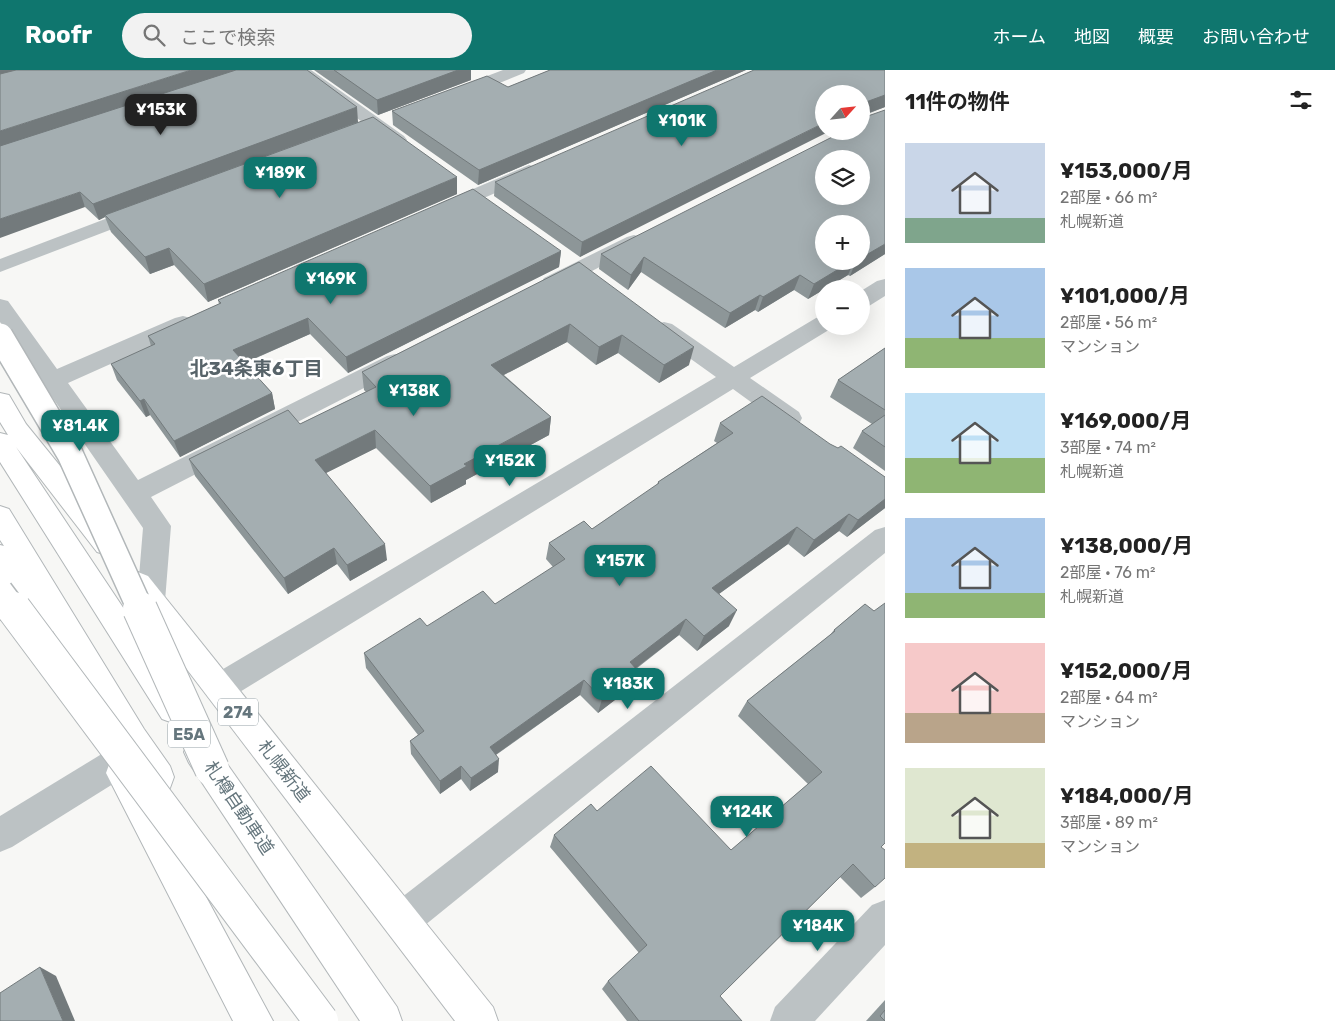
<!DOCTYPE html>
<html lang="ja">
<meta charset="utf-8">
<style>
body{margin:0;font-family:Rubik,"Noto Sans JP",sans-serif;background:#f2f2f2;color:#222;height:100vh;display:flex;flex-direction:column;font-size:19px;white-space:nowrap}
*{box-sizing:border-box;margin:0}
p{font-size:16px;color:#767676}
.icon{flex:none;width:28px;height:28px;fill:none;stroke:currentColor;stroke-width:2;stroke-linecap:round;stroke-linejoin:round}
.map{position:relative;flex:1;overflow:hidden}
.drawer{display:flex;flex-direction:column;background:#fff;width:450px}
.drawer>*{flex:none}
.needle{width:32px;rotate:63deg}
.controls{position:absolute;left:815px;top:15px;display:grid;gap:10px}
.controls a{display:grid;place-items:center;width:55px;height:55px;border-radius:50%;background:#fff;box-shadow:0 5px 20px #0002;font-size:25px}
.price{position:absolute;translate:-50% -42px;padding:0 11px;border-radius:10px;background:#0f766e;color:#fff;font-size:16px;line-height:32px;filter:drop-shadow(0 1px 2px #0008)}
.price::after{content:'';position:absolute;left:50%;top:30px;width:15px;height:11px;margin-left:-8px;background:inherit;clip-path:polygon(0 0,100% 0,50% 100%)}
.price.current{background:#222;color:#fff}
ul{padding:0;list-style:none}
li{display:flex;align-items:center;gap:15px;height:125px;padding:0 20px}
li span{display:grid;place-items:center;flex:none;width:140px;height:100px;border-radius:0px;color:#555}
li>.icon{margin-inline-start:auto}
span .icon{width:60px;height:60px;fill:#fffc;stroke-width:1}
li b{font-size:21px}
h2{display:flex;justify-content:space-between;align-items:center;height:60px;padding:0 20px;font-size:21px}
header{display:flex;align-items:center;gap:30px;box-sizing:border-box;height:70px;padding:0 25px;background:#0f766e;color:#fff}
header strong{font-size:24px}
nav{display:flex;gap:28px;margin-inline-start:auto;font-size:18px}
.search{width:350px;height:45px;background:#f2f2f2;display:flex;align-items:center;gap:12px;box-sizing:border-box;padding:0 18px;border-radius:28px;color:#767676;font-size:19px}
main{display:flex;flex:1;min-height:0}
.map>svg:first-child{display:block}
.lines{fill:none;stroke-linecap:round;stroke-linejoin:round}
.highway-casing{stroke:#b2b7b9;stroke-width:2}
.minor{fill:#bcc2c4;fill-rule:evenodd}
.highway{fill:#fff;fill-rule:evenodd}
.highway-bridge-far1-casing{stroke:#b2b7b9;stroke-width:28;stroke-linecap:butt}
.highway-bridge-casing{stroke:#b2b7b9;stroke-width:36;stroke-linecap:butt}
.highway-bridge-far1{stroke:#fff;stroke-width:25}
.highway-bridge{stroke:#fff;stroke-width:34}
.wall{fill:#8d9698;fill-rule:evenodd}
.shaded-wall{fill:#737a7c}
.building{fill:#a4aeb1;stroke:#737a7c;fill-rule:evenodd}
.labels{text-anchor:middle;stroke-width:5;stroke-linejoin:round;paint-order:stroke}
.shield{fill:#fff;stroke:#939fa4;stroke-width:1}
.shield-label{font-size:16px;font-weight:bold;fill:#65767d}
.street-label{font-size:18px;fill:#65767d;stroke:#fff}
.neighbourhood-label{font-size:19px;font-weight:bold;fill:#576369;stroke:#fff}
</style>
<header>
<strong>Roofr</strong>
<div class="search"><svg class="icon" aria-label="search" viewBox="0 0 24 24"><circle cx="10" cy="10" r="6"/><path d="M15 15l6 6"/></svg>ここで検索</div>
<nav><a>ホーム</a><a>地図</a><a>概要</a><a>お問い合わせ</a></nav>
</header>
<main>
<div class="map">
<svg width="885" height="951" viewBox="0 0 885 951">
<rect width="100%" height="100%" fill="#f7f7f5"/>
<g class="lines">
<defs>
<g id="highway">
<path d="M0 323 9 325 26 354 117 466 121 474 117 482 107 485 97 482 16 377 184 629 189 639 184 649 173 653 162 649 0 392V363L8 365 0 352Z"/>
<path d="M0 436 9 439 144 659 170 696 174 707 170 718 158 723 148 719 273 951H233L106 703 110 692 122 687 128 690 53 561 50 566 40 570 30 566 0 512V475L4 476 0 470Z"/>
<path d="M138 502 148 506 493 937 498 951H455L128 522 124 514 128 506Z"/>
<path d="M200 667 211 671 397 937 402 951H360L189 693 184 682 189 671Z"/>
</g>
</defs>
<use href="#highway" class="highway-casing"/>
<g class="minor">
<path d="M292 0H311L404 66 407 70 404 74 398 75 392 74Z"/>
<path d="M503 0H526L524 3 465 27H453L451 23 453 19Z"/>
<path d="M529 95 536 97 538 101 536 105 452 142 445 144 438 142 435 138 438 134Z"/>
<path d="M142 135 149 137 152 141 149 145 0 202V189Z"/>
<path d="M634 165 641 167 644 171 641 175 560 218 552 220 544 218 541 213 544 208 627 167Z"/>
<path d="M885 209V226L869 236 861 238V221L877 211Z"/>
<path d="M0 229 8 231 57 299 175 248 183 246 191 248 194 253 191 258 68 313 138 410 387 286 395 284 403 286 407 292 403 298 151 427 171 456 165 531 161 540 151 543 141 540 137 531 143 458 0 252Z"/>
<path d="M824 246V256H833L832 258 750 308 799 342 802 348 799 354 790 357 781 354 733 319 230 628 219 632 208 628 204 618 208 608 716 307 656 264 653 259 656 254 664 252 672 254 734 297 816 248Z"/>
<path d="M885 457V483L414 864 401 869 388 864 383 851 388 838 875 460Z"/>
<path d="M117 678 129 682 133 693 129 704 12 777 0 782V746L105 682Z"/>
<path d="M885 830V875L815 951H770L775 937 872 835Z"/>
</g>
<use href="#highway" class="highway"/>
<defs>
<g id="highway-bridge-far1">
<path d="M0 266 70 384 141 541"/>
<path d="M0 521 15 541"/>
</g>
<g id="highway-bridge">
<path d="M14 539 321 951"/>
<path d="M140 539 212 699"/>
</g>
</defs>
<use href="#highway-bridge-far1" class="highway-bridge-far1-casing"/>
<use href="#highway-bridge" class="highway-bridge-casing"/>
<use href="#highway-bridge-far1" class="highway-bridge-far1"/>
<use href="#highway-bridge" class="highway-bridge"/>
</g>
<g class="wall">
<path d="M0 0 358 52 457 124 208 232 174 195 150 204 111 162 105 147 99 150 85 137Z"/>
<path d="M314 0H471V10L378 45Z"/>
<path d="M550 0H746L478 115 393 55 392 41 508 17Z"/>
<path d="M885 0V37L865 45 862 51 885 184 850 206 848 205 808 229 794 220 758 242 755 240 725 258 641 202 628 220 599 199 601 184 861 61V24L580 187 494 126 495 112ZM861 154V191H824Z"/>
<path d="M561 181 559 197 348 303 310 264 245 293 272 323 275 339 180 387 150 345 146 347 117 310 111 294 151 276 148 266 219 234 218 230Z"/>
<path d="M579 192 689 295 659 313 618 283 596 295 567 272 504 305 551 347 549 365 466 410V414L431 433 376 378 326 403 387 490 350 511 337 494 288 524 195 406 189 389 300 354 366 322 364 320 362 302Z"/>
<path d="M885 278V401L853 378 862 361 872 354 830 327 838 310Z"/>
<path d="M720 353 830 374 885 407V438L847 467 839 461 804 487 788 474 719 524 729 556 697 581 679 565 636 599 638 601 633 616 598 643 580 625 496 685 498 702 470 721 461 709 440 724 411 684 410 671 418 665 366 598 364 583 427 556 495 534 553 497 546 489 549 473 592 459 657 415 658 412 717 373 714 371Z"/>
<path d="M865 534 881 777 875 817 861 828 840 807 720 926 742 951H627L602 919 608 911 639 883 550 777 554 765 597 741 731 780 808 714 738 646 747 631 830 565 834 560Z"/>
<path d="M885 930V951H866Z"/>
</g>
<g class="shaded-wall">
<path d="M0 0H27L0 8Z"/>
<path d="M191 0H241L0 78V61Z"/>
<path d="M458 0H471V10L378 45 377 30Z"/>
<path d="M717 0H746L478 115 479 100Z"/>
<path d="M885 25V37L863 45 866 32Z"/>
<path d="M357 37 358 52 105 145V147L99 150 93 134Z"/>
<path d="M824 53V61H830L580 187 582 172Z"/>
<path d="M457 107V124L208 232 204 214Z"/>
<path d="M80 122 85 137 0 168V149Z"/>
<path d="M885 174V184L850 206 856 191H861V188Z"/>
<path d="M169 178 174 195 150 204 145 187Z"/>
<path d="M561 181 559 197 348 303 346 287Z"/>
<path d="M644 187 641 202 628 220 631 205Z"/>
<path d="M852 191H854L848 205 808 229 814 214Z"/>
<path d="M800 205 794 220 758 242 763 227Z"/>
<path d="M760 225 755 240 725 258 730 243Z"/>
<path d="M308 248 310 264 237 296 233 280Z"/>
<path d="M570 254 567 272 490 312 491 295Z"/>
<path d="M622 265 618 283 596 295 599 277Z"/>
<path d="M694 277 689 295 659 313 664 295Z"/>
<path d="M272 323 275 339 180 387 174 371Z"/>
<path d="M144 329 150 345 146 347 140 331Z"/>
<path d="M551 347 549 365 466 410V414L431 433 430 416 464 394Z"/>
<path d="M375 360 376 378 318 407 315 390Z"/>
<path d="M885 429V438L847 467 858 450Z"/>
<path d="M849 444 839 461 804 487 814 470Z"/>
<path d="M797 457 788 474 705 534 712 518Z"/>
<path d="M385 474 387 490 350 511 347 495Z"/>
<path d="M334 478 337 494 288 524 284 508Z"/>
<path d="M737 540 729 556 697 581 704 566Z"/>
<path d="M686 549 679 565 624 607 630 592Z"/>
<path d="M638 601 633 616 598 643 602 629Z"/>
<path d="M584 610 580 625 488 690 490 677Z"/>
<path d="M499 689 498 702 470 721 471 708Z"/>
<path d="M461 696V709L440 724V711Z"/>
<path d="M40 897 56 906 75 951H63Z"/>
</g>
<g class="building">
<path d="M16 0H191L0 61V4Z"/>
<path d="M236 0H307L357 37 93 134 80 122 0 149V76Z"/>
<path d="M334 0H458L377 30Z"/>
<path d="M550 0H717L479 100 392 41 487 6 508 17Z"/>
<path d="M754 0H885V25L866 32 865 45H861V24H824V53L582 172 495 112Z"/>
<path d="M885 40V174L861 188V154H824V191H852L814 214 800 205 763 227 760 225 730 243 644 187 631 205 601 184 844 61H861V52L865 47ZM824 89H861V126H824Z"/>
<path d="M373 47 457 107 204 214 169 178 145 187 105 145Z"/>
<path d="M473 119 561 181 346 287 308 248 233 280 272 323 174 371 144 329 140 331 111 294 155 274 148 266 221 233 218 230Z"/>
<path d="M579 192 694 277 664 295 622 265 599 277 570 254 491 295 551 347 464 394 467 396 430 416 375 360 315 390 385 474 347 495 334 478 284 508 189 389 288 340 300 354 376 317 362 302Z"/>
<path d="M885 278V340L838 310Z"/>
<path d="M762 326 830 374 838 378 841 376 885 407V429L858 450 849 444 814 470 797 457 712 518 737 540 704 566 686 549 630 592 638 601 602 629 584 610 490 677 499 689 471 708 461 696 440 711 410 671 424 661 364 583 420 548 427 556 483 521 495 534 565 489 549 473 584 451 592 459 659 413 658 412 733 363 720 353Z"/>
<path d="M885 345V377L862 361Z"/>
<path d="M885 533V773L881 777 885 780V808L875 817 853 794 720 926 742 951H639L608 911 647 875 554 765 591 734 597 741 651 696 731 780 822 702 747 631 835 561 834 560 865 534 874 541Z"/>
<path d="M40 897 63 951H0V923Z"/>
<path d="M885 940V951L880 946Z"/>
</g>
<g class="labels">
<g class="shield">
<rect x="218" y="628.5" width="40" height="27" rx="4"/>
<rect x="168" y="650.5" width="42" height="27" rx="4"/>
</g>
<g class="shield-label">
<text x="238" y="648">274</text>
<text x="189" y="670">E5A</text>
</g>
<g class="street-label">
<text transform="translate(284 701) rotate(52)" y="6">札幌新道</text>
<text transform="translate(239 738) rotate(56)" y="6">札樽自動車道</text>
</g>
<g class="neighbourhood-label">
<text x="256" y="305">北34条東6丁目</text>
</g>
</g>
</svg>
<div class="controls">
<a><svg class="needle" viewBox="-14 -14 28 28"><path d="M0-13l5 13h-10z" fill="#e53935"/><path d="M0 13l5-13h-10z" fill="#767676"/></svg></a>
<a><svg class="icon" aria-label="layers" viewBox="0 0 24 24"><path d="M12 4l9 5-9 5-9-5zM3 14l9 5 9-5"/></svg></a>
<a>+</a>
<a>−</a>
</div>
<b class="price current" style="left:161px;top:66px">¥153K</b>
<b class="price" style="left:682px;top:77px">¥101K</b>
<b class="price" style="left:280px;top:129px">¥189K</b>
<b class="price" style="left:331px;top:235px">¥169K</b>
<b class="price" style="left:414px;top:347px">¥138K</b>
<b class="price" style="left:80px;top:382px">¥81.4K</b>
<b class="price" style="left:510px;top:417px">¥152K</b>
<b class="price" style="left:620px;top:517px">¥157K</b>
<b class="price" style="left:628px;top:640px">¥183K</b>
<b class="price" style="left:747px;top:768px">¥124K</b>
<b class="price" style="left:818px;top:882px">¥184K</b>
</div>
<section class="drawer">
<h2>11件の物件<svg class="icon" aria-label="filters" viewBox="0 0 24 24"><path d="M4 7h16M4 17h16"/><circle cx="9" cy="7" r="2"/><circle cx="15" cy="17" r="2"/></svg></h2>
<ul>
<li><span style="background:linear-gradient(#c9d6e8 75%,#7fa58c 0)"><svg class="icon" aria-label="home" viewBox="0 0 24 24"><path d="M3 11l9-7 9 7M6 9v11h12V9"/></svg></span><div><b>¥153,000/月</b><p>2部屋 · 66 m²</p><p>札幌新道</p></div></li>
<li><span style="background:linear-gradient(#a9c7e8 70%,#8fb573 0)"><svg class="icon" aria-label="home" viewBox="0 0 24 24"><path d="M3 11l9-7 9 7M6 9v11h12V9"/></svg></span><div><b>¥101,000/月</b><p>2部屋 · 56 m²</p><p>マンション</p></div></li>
<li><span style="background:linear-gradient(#bfe0f5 65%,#8fb573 0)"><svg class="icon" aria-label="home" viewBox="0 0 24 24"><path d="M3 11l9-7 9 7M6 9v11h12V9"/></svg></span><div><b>¥169,000/月</b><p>3部屋 · 74 m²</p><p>札幌新道</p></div></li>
<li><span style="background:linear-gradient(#a9c7e8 75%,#8fb573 0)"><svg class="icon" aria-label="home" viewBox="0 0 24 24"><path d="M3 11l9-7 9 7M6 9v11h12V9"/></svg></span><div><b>¥138,000/月</b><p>2部屋 · 76 m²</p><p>札幌新道</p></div></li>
<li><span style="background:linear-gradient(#f6c9c9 70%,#b9a48a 0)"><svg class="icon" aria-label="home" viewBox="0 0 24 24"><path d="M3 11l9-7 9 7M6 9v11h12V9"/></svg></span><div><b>¥152,000/月</b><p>2部屋 · 64 m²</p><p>マンション</p></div></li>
<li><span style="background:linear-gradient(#dfe7d0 75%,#c2b280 0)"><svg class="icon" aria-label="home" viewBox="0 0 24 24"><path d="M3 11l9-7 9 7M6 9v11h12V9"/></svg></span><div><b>¥184,000/月</b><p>3部屋 · 89 m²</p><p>マンション</p></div></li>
</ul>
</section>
</main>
